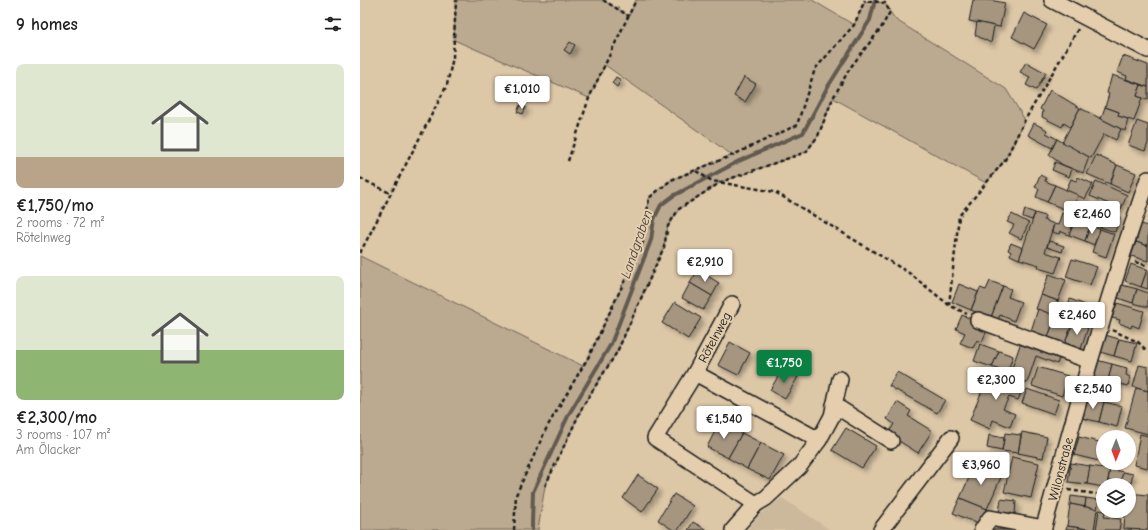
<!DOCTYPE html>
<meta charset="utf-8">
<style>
body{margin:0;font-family:"Comic Neue",sans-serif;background:#f2f2f2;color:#222;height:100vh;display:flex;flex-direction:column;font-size:15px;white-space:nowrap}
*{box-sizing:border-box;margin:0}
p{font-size:13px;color:#767676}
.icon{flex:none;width:22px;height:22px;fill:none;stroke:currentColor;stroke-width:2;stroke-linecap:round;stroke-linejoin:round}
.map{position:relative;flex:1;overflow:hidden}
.side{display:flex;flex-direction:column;background:#fff;width:360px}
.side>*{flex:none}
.needle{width:26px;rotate:181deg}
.fabs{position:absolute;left:736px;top:430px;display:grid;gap:8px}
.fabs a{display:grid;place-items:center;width:40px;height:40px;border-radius:50%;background:#fff;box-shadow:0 1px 3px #0004;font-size:20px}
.price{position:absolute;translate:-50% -34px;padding:0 9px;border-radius:4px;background:#fff;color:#222;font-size:13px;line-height:26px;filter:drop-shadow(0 1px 2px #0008)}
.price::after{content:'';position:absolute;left:50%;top:24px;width:12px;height:9px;margin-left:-6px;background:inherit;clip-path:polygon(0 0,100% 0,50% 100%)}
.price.active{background:#0b8043;color:#fff}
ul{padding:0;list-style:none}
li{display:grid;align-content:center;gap:8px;height:212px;padding:0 16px}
li span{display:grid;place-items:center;height:124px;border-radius:8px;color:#555}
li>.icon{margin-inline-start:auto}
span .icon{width:72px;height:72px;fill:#fffc;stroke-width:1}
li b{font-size:17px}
h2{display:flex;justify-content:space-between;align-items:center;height:48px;padding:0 16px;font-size:17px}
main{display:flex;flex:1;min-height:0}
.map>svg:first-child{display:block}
.built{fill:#ccb89b}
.green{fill:#bcaa90;stroke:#6c6356}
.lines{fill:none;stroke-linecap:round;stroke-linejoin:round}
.stream{stroke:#625a4f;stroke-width:4}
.building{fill:#a69680;stroke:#1c1c1c;filter:url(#shadow)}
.minor-casing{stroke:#1c1c1c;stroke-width:18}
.path{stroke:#1c1c1c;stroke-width:2.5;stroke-dasharray:4 3;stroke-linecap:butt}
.minor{stroke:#e4cead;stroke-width:15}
.labels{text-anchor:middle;stroke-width:4;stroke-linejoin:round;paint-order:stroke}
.street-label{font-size:13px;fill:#1c1c1c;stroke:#e4cead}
.water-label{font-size:14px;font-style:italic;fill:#45403a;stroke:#e4cead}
</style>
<main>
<section class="side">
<h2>9 homes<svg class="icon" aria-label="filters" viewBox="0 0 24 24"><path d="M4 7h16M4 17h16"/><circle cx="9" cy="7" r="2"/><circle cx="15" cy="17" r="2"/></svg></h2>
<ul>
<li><span style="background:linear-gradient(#dfe7d0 75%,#b9a48a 0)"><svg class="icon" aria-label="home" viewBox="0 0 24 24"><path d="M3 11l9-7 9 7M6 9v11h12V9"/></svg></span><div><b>€1,750/mo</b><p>2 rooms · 72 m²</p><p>Rötelnweg</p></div></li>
<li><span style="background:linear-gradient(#dfe7d0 60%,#8fb573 0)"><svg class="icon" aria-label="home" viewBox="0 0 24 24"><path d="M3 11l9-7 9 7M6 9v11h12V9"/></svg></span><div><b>€2,300/mo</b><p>3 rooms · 107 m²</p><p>Am Ölacker</p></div></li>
</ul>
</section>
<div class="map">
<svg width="788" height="530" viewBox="0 0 788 530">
<defs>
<filter id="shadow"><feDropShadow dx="3.5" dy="3.5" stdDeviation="2" flood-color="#0004"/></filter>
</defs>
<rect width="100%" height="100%" fill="#dcc7a7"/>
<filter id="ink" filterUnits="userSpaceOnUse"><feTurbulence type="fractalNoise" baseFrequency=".025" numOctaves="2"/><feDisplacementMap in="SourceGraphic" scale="8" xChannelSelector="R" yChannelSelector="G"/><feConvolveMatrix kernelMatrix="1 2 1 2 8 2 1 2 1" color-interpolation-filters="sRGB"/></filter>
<g filter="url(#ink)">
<path class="built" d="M422 498 470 530H387L400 514Z"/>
<path class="green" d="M96 0H243L269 16 276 0H452L494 25 505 2 511 1 525 3 530 12 536 20 646 89 665 120 645 160 626 183 473 98 458 136 446 152 361 182 319 209 308 226 304 247 257 352 224 404 185 486 178 530H0V256L223 366 229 356 283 242 289 198 311 180 372 155 245 65 229 98 94 40Z"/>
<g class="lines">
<path class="stream" d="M172 530V523L173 492 209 414 251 344 291 240 294 219 301 205 313 196 379 161 443 133 467 88 510 20 515 0"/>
</g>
<g class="building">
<path d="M613 0H630L645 3 640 27 609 21Z"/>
<path d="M664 13 687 25 674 49 652 37Z"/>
<path d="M617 22 634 26 631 43 615 35Z"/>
<path d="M210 42 215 45 210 54 204 50Z"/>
<path d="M763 56 788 65V87L766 79 767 76 757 72Z"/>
<path d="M666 62 686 73 676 90 666 85 670 77 660 72Z"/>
<path d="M752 75 781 85 777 96 782 98 774 121 758 116 759 112 745 107 749 94 747 93Z"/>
<path d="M256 77 261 80 257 87 252 83Z"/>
<path d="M384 77 396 84 385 102 374 96Z"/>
<path d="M781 85 788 87V100L777 96Z"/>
<path d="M690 90 720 108 710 127 704 123 702 127 682 117 683 111 680 109Z"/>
<path d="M160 105 166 107 163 114 157 112Z"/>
<path d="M745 107 759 112 758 116 768 119 765 131 741 119Z"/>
<path d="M720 108 761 129 756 140 744 134 731 158 702 143Z"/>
<path d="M777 121 788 125V143L785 151 768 145Z"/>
<path d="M674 123 687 130 686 133 697 139 692 148 668 135Z"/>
<path d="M697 139 729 157 723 173 703 165 689 155Z"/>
<path d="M736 155 757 165 750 184 727 174Z"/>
<path d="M695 162 712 169 709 177 692 170Z"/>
<path d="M757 165 776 173 768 192 750 184Z"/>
<path d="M680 175 686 178 685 181 695 185 687 202 676 197 679 189 675 187Z"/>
<path d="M718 177 733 184 725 199 706 190 711 179 716 181Z"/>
<path d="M736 181 767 195 761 209 730 196Z"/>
<path d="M695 185 718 195 711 212 687 202Z"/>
<path d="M731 206 746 212 740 227 726 221Z"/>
<path d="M665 209 675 213 672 220 663 217Z"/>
<path d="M746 212 760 217 755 232 740 227Z"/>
<path d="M675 213 685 216 684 220 694 224 685 252 701 257 695 273 678 268 679 265 659 259Z"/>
<path d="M702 213 716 218 709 235 700 231 699 234 692 232 694 224 698 225Z"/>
<path d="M652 214 669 223 661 239 649 233 654 225 647 222Z"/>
<path d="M716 218 722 220 721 222 730 226 725 241 709 235Z"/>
<path d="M781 224 788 226V246L776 242Z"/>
<path d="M730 226 740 229 734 245 725 241Z"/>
<path d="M740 229 754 234 746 257 732 252Z"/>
<path d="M689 241 704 246 702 252 687 247Z"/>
<path d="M776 242 788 246V261L771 256Z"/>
<path d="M651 243 663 248 659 259 650 255 651 252 648 250Z"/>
<path d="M712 259 737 267 730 285 706 277Z"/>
<path d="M771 264 787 270 781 287 765 281Z"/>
<path d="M338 270 359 283 352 296 330 283Z"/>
<path d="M787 270 788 271V289L781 287Z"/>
<path d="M689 274 706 280 698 301 681 295Z"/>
<path d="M630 281 643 286 630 320 618 315V313L611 310 620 288 626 290Z"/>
<path d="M330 283 352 296 343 310 322 298Z"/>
<path d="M599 284 618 292 611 310 592 302Z"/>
<path d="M762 285 777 289 773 303 758 298Z"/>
<path d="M643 286 651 289 648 297 661 302 654 321 640 315 637 322 630 320Z"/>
<path d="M777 289 788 293V307L773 303Z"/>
<path d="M681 295 698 301 696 309 702 311 700 317 676 309Z"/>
<path d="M710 299 733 308 727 325 704 316Z"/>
<path d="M315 302 341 318 328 339 302 323Z"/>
<path d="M757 303 784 311 779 328 772 325 771 328 764 325 759 323 760 320 752 318Z"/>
<path d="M678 309 696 316 688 337 671 331Z"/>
<path d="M602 315 616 321 627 330 622 342 617 340 613 348 600 343 605 333 596 329Z"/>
<path d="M696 316 713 322 705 343 688 337Z"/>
<path d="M713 322 728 328 721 349 705 343Z"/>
<path d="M745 335 759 339 754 356 740 352Z"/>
<path d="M759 339 777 343 772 361 754 356Z"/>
<path d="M370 342 390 353 378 375 358 365Z"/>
<path d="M661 342 700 356 697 364 676 356 667 383 649 377Z"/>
<path d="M620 344 639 351 632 367 614 361Z"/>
<path d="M639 351 653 356 647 373 632 367Z"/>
<path d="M736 360 752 364 748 381 732 378Z"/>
<path d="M752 364 767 368 766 375 770 377 768 386 748 381Z"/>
<path d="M779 365 788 367V391L773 387Z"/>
<path d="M678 367 708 376 702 396 672 386Z"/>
<path d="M423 368 438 377 425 399 410 390Z"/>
<path d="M630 371 664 385 658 400 649 397 643 409 655 414 650 427 633 420 630 429 610 420Z"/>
<path d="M537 372 585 400 577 413 529 386Z"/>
<path d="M776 388 788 391V434L765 428Z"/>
<path d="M667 389 699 400 694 414 662 403Z"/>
<path d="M727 397 744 402 739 422 722 418Z"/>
<path d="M537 402 551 411 548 416 572 431 558 453 528 434 534 424 527 419Z"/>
<path d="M744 402 762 406 757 427 739 422Z"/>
<path d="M360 421 382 433 368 458 347 447Z"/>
<path d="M486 428 516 446 502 468 472 450Z"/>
<path d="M662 432 687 437 683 458 658 453Z"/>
<path d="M382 433 401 443 387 469 368 458Z"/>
<path d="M645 433 661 435 658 453 642 451Z"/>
<path d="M780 434 788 436V468L774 465Z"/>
<path d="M629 435 644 438 642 451 627 448Z"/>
<path d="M719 437 743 443V462L714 455Z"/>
<path d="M401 443 424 455 410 480 387 469Z"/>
<path d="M652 457 679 463 671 498 644 492Z"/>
<path d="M711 463 730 466 727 484 708 482Z"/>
<path d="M615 464 642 475 627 509 600 498Z"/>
<path d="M730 466 750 469 747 485H743V487L727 484Z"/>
<path d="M750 469 763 472 761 483 748 481Z"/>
<path d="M763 472 773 474 771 483 761 480Z"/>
<path d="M278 475 298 489 282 512 263 498Z"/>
<path d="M769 493 788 495V530L764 529 765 511H769Z"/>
<path d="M314 494 333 506 318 530H313L298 520Z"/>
<path d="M711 496 726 498 725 507 710 504Z"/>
<path d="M600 498 627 509 621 525 593 513Z"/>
<path d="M726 498 739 500 737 509 725 507Z"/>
<path d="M641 499 656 501 655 514 639 512Z"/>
<path d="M710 504 737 509 734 530 707 526Z"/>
<path d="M739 510 745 511 744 517 761 519 759 530H736Z"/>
<path d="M333 522 347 530H328Z"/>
<path d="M632 525 663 530H631Z"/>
<path d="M707 526 734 530H706Z"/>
</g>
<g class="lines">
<defs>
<g id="minor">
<path d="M692 0 788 50"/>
<path d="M372 304 335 373 459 440"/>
<path d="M618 320 730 361"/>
<path d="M335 373 295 438 396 504"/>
<path d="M474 405 531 441"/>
<path d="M373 530 396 504 406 498 439 467 459 440 472 416 480 379"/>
<path d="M521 530 591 438"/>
<path d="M622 530 630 518 684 528"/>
<path d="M683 530 730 361 763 253 788 179"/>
</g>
</defs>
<use href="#minor" class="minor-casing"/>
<g class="path">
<path d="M243 0 269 16"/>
<path d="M208 161 229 98 276 0"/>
<path d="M336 171 352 181 415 192 549 273 589 305 607 314"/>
<path d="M0 178 30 193"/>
<path d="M0 253 87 85 93 57 96 0"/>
<path d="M775 262 788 266"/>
<path d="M589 305 599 216 645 160 665 120 718 29"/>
<path d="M752 330 778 342 786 350"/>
<path d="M185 486 224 404 257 352 304 247 308 226 319 209 361 182 446 152 458 136 473 98 490 68 521 28 530 12 525 3 511 1 505 2"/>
<path d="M708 490 743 495"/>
<path d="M154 530 156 495 187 427 229 356 283 242 289 198 311 180 373 155 437 125 455 69 494 25 505 0"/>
</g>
<use href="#minor" class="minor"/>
</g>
</g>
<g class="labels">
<g class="street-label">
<text transform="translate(354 337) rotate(-62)" y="5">Rötelnweg</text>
<text transform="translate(700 469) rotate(-75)" y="5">Wilonstraße</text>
</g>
<g class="water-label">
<text transform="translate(276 244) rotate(-71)" y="5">Landgraben</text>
</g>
</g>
</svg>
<div class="fabs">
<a><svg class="needle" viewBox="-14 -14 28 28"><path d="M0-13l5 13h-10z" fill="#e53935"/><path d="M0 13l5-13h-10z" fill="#767676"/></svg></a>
<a><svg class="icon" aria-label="layers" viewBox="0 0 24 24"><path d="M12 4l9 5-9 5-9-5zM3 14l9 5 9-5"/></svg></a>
</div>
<b class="price" style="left:162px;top:110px">€1,010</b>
<b class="price" style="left:732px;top:235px">€2,460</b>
<b class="price" style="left:345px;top:283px">€2,910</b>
<b class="price" style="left:717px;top:336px">€2,460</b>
<b class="price active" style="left:424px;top:384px">€1,750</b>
<b class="price" style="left:636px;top:401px">€2,300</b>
<b class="price" style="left:733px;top:410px">€2,540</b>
<b class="price" style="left:364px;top:440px">€1,540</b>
<b class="price" style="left:621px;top:486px">€3,960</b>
</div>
</main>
